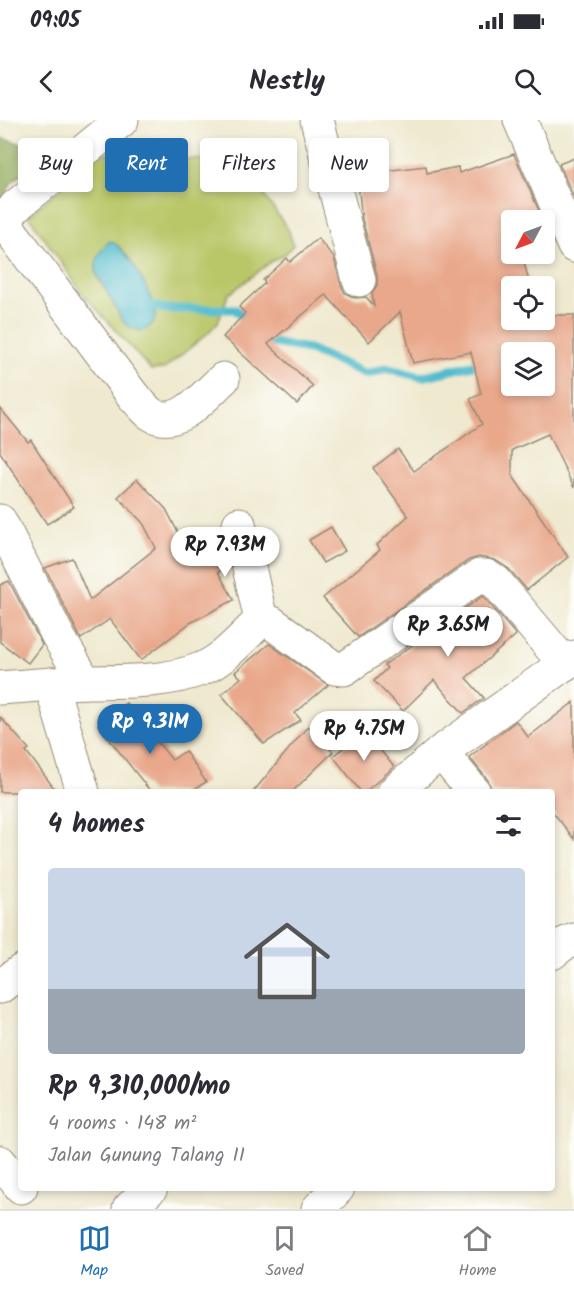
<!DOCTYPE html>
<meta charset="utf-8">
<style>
body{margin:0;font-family:Kalam,sans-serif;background:#f2f2f3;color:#2b2b33;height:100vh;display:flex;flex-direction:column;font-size:22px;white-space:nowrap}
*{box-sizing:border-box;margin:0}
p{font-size:20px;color:#7c7c81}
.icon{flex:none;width:33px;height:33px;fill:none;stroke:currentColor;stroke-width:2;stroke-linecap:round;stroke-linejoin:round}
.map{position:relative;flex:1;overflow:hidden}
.details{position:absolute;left:18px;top:669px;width:537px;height:402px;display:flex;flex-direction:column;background:#fff;border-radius:6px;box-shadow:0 3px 9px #0003}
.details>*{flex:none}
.top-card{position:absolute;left:18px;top:18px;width:538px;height:54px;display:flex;gap:12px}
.needle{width:39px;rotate:229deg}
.tools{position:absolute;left:501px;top:90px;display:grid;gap:12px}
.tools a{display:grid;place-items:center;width:54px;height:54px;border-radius:6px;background:#fff;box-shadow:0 3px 9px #0003;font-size:30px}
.price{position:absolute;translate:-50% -51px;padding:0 14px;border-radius:21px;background:#fff;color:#222;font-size:20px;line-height:39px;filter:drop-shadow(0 2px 3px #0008)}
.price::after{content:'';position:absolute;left:50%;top:36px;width:18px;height:14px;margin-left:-9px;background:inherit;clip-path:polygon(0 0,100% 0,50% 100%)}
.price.current{background:#1f6fb2;color:#fff}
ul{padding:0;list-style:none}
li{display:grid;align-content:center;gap:12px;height:318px;padding:0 30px}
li+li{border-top:2px solid #e1e1e2}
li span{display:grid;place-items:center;height:186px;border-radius:6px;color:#555}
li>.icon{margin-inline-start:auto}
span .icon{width:108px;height:108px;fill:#fffc;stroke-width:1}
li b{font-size:26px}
h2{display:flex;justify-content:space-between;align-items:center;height:72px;padding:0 30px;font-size:26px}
.pill{padding:0 21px;border-radius:6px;background:#fff;box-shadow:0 3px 9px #0003;font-size:21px;line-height:54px}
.pill.current{background:#1f6fb2;color:#fff}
.status{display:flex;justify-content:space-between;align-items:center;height:42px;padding:0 30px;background:#fff;direction:ltr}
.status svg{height:16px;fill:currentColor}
header{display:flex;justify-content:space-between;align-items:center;height:78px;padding:0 30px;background:#fff;font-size:27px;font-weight:800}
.tab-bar{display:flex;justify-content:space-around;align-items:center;height:84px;border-top:2px solid #e1e1e2;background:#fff;font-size:16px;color:#7c7c81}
.tab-bar a{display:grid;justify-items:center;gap:3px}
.tab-bar .current{color:#1f6fb2}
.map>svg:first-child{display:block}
.green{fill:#bac769;stroke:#7a7844;stroke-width:1.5;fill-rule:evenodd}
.forest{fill:#93ac5d;stroke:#676b3e;stroke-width:1.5}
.water{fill:#51bccd;stroke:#467376;stroke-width:1.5}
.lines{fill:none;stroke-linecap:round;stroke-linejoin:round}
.stream{stroke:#51bccd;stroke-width:9}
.building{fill:#e9a88b;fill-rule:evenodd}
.minor-casing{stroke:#958a76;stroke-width:35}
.minor{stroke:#fff;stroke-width:33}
</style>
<div class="status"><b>09:05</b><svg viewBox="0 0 49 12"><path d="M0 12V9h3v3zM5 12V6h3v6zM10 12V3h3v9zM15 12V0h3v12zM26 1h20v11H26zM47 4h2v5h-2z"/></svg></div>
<header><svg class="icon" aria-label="back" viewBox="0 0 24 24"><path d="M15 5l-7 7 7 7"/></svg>Nestly<svg class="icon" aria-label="search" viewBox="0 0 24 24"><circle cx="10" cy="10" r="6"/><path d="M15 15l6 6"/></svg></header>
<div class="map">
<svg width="574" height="1089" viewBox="0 0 574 1089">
<rect width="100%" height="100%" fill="#fdfcf7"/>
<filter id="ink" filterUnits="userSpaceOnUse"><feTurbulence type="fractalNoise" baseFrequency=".0167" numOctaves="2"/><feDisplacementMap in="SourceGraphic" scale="12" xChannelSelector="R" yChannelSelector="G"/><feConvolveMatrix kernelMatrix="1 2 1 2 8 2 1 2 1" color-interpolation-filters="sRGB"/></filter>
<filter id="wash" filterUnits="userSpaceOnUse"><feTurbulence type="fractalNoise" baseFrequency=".008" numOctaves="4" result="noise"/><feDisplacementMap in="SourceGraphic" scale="24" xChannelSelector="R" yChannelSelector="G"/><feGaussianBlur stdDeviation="1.35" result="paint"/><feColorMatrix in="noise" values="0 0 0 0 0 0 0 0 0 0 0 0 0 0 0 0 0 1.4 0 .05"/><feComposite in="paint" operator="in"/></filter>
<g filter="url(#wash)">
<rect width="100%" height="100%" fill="#efe9cf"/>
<path class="green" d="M109 33 165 41 195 39 239 45 250 55 289 111 293 125 284 135 272 141 228 175 218 202 208 213 164 249 151 250 83 174 29 96 96 35ZM98 158 153 186 155 196 153 203 113 181Z"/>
<path class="forest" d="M0 18 38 28 42 36 11 63 5 76 0 80Z"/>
<path class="water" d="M110 121C126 125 157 181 155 198 154 205 148 208 142 211L127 206 122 200 96 152C94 141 101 128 110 121Z"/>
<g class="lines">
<g class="stream">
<path d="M153 186 166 189H235L251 204"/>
<path d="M263 216 274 223 309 229 364 253H372L386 248 421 257 486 242"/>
</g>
</g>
<g id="blocks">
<g class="building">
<path d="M514 34 543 100H512V134H522L530 166H512V200H544V195H574V368L548 314 512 330V355L568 437 527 470 509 449 495 440 479 437 469 440 358 517 323 478 380 430 377 425 408 396 373 348 398 329 414 351 482 304 470 279 481 274 471 232 413 243 400 192 369 222 326 175 268 224 313 266 297 284 223 217 245 193 239 187 265 163 263 160 287 138 290 142 318 118 334 138 341 165 345 173 355 178 366 177 374 186 372 173 377 165V155L362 99 357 54 426 46 427 53 458 47 459 53ZM512 232H544V266H512Z"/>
<path d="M574 38V78L559 44Z"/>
<path d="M0 288 28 322 31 320 74 387 47 404 0 332Z"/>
<path d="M137 359 166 389 191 438 217 423 229 446 218 452 234 480 190 503 141 540 110 499 81 519 45 448 72 438 90 480 156 428 143 403 118 377Z"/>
<path d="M331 407 345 431 323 443 309 420Z"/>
<path d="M9 461 42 525 28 543 0 522V465Z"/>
<path d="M483 476 516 515 466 558 484 578 463 593 434 560 403 591 374 561 387 548 384 545Z"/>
<path d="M269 524 328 565 295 593 301 600 264 624 221 574 241 558 235 552Z"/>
<path d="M574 582V719L552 691V672H492L488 660 469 637 516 601 528 617Z"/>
<path d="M126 583 172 640 185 631 206 662 190 672H151L98 605Z"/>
<path d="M0 597 29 629 26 631 57 672H0Z"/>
<path d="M308 606 333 632 292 672H253Z"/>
<path d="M365 611 394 647 365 672H361L333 636Z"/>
</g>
</g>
</g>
<g filter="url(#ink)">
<use href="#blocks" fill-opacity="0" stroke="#958a76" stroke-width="1.5"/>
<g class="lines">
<defs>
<g id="minor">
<path d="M122 0 16 86 7 97 9 109 134 277C140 282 145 290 151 294 177 311 206 274 223 259"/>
<path d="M317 0 359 160"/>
<path d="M520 0 574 126"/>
<path d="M0 401 58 516 85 562"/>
<path d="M239 404 261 500"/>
<path d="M51 564 83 672"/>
<path d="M0 568C29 566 58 563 87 562 125 561 165 563 201 549 224 540 243 517 261 500L272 503 334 548 344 549 479 456H486L495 461 565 544"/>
<path d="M441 632 474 672"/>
<path d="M394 672 441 632 574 537"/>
<path d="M552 833 562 825 574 820"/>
<path d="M0 867 21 851"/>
<path d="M0 1042 21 1067"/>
<path d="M129 1089 151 1068"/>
<path d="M318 1089 338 1068"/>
</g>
</defs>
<use href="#minor" class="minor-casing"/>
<use href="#minor" class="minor"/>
</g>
</g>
</svg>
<div class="tools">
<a><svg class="needle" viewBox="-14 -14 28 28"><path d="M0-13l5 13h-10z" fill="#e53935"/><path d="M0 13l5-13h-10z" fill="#7c7c81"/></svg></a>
<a><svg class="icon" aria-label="locate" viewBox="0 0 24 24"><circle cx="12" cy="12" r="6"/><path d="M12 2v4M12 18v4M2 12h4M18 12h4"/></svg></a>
<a><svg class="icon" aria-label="layers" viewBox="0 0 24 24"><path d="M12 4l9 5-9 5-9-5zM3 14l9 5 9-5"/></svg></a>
</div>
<b class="price" style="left:225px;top:458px">Rp 7.93M</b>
<b class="price" style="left:448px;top:538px">Rp 3.65M</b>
<b class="price current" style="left:150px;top:635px">Rp 9.31M</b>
<b class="price" style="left:364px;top:642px">Rp 4.75M</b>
<div class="top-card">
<a class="pill">Buy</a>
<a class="pill current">Rent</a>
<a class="pill">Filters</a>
<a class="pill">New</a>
</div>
<section class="details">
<h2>4 homes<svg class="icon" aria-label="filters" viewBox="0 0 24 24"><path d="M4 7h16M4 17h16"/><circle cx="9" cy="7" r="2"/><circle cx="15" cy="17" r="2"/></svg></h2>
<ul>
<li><span style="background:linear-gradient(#c9d6e8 65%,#9aa5b1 0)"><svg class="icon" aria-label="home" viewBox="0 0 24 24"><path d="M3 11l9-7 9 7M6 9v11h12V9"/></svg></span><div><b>Rp 9,310,000/mo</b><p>4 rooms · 148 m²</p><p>Jalan Gunung Talang II</p></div></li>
</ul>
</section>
</div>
<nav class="tab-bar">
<a class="current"><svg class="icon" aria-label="map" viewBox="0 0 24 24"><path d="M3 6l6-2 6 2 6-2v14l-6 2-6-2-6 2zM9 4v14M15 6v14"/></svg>Map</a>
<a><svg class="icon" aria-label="saved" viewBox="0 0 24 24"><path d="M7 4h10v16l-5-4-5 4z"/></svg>Saved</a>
<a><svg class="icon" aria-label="home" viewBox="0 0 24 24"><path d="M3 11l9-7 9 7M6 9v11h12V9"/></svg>Home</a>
</nav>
